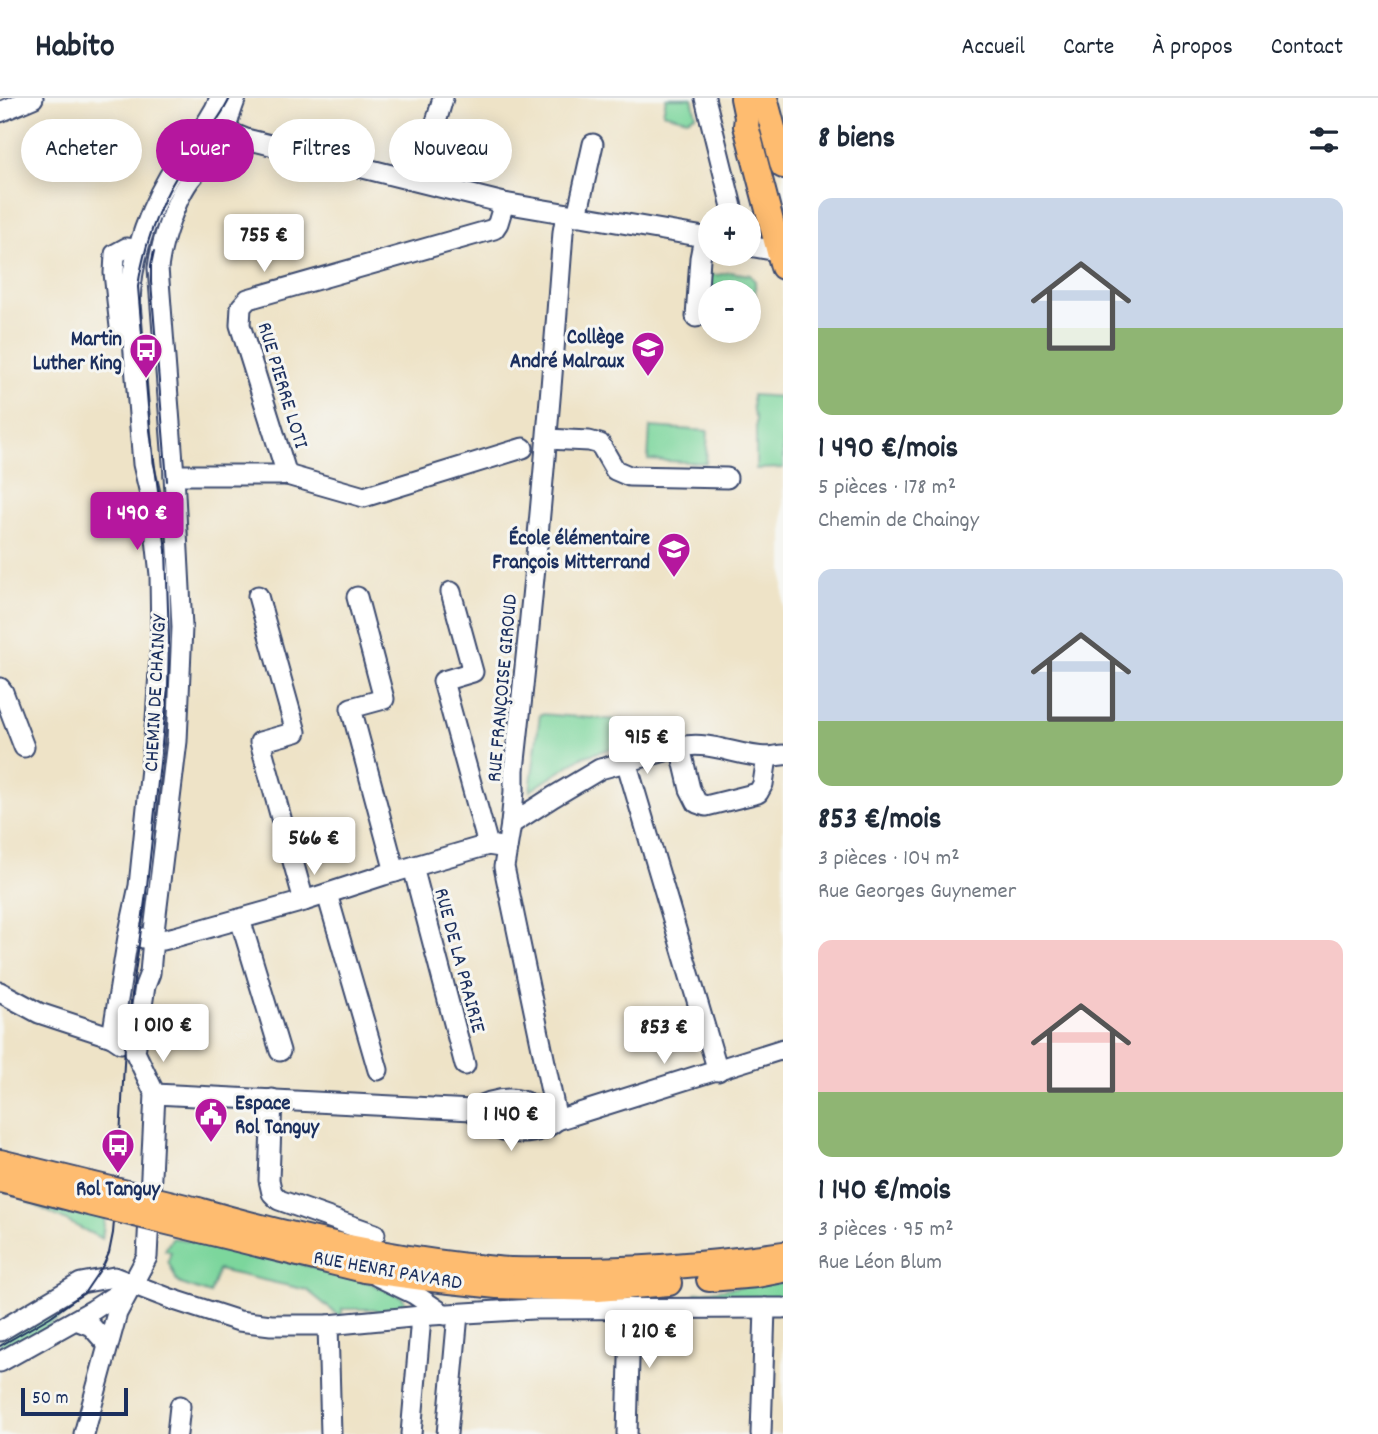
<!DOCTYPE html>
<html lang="fr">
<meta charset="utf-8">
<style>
body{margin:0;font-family:Dekko,sans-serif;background:#f2f2f3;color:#1f2937;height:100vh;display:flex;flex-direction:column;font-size:26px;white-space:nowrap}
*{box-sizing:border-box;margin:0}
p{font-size:23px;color:#747a83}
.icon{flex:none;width:38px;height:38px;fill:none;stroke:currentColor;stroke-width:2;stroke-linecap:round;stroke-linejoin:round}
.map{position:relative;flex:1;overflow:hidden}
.drawer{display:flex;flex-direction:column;background:#fff;width:595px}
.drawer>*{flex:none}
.guide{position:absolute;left:21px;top:21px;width:656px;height:63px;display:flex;gap:14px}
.fabs{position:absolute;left:698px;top:105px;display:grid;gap:14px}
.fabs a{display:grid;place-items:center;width:63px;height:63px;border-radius:50%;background:#fff;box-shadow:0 4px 18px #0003;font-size:35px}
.scale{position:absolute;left:21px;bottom:18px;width:107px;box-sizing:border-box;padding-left:7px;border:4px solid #1b2f5e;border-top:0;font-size:19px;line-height:24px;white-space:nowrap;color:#1b2f5e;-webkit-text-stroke:5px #f6f6f2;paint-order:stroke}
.price{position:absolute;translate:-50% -60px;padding:0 16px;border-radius:7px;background:#fff;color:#222;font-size:23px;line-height:46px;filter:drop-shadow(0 2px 4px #0008)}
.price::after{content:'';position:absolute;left:50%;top:42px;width:21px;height:16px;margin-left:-10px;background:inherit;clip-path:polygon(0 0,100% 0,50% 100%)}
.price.selected{background:#b5179e;color:#fff}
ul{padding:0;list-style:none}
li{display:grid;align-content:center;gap:14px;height:371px;padding:0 35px}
li span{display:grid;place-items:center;height:217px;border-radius:14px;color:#555}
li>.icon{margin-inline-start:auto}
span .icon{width:126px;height:126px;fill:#fffc;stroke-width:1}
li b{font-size:30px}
h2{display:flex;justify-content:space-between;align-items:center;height:84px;padding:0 35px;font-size:30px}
.chip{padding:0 24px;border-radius:32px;background:#fff;box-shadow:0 4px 18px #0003;font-size:24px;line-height:63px}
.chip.selected{background:#b5179e;color:#fff}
header{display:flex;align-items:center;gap:42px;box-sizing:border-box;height:98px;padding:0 35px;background:#fff;border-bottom:2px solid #e0e1e3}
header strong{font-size:33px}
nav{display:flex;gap:38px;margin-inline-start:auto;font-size:24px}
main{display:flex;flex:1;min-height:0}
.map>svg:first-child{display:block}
.green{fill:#7cd69c;stroke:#4c827d;stroke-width:2}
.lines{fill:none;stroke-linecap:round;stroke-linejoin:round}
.minor-casing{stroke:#3b4a6e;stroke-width:23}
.major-casing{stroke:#3b4a6e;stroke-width:28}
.minor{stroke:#fff;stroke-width:19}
.major{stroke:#febc70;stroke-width:24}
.tram{stroke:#1b2f5e;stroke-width:2}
.major-bridge-casing{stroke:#3b4a6e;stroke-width:28;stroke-linecap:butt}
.major-bridge{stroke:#febc70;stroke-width:24}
.labels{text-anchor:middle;stroke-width:6;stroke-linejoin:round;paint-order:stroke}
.poi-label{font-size:21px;font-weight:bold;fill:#1b2f5e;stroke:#f6f6f2;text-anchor:end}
.street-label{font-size:21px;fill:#1b2f5e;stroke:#f6f6f2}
</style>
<header>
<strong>Habito</strong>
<nav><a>Accueil</a><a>Carte</a><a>À propos</a><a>Contact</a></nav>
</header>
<main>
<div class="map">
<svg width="783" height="1336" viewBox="0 0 783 1336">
<rect width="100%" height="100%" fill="#f6f6f2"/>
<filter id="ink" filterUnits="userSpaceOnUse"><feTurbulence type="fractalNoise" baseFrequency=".0143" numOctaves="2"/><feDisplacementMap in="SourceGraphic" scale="14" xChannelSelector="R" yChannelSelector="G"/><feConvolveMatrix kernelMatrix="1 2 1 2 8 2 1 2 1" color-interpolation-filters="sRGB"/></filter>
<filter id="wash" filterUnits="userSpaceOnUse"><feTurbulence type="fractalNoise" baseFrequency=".00686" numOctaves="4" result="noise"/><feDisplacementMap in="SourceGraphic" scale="28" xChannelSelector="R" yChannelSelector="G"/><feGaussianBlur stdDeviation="1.57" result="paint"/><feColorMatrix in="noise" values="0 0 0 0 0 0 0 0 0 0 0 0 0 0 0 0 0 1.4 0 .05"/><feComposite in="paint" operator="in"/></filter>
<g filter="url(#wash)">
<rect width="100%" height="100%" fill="#eee3c7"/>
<g class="green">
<path d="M666 0H692L696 17 687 21 663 15Z"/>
<path d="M730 174 750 177 755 183 756 227 749 226V194H718V189L706 188 707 176 718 177Z"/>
<path d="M752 297 783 299V370L756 371V321L753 314Z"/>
<path d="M650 329 708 333 706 365 648 362Z"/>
<path d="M540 616 657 625 660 636 582 659 530 693Z"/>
<path d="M26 1100 105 1119 102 1141 25 1102Z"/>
<path d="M199 1139 366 1183 402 1199 406 1205 405 1212 383 1215 374 1211H342V1216L339 1218 307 1192 218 1172 210 1196 181 1186 177 1183 168 1163 171 1154 165 1152 172 1140 195 1143Z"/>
<path d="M783 1183V1203L705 1204 696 1199 695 1195Z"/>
<path d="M92 1192C67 1220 32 1238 0 1258V1243Z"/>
</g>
</g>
<g filter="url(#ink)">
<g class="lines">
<defs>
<g id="minor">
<path d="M705 0 734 117"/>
<path d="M0 14 33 0"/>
<path d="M214 28 246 41 504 105 710 140"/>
<path d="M419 83 443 0"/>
<path d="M577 118 593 46"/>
<path d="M749 148 783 154"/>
<path d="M696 219 700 160 704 140"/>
<path d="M120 229 114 175 115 156 126 150 138 151"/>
<path d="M547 341 589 343 600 346 615 372 629 378 727 380"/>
<path d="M174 377H287L364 399 523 350"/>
<path d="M287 377 240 227 241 209 248 201 494 131 498 125 504 105"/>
<path d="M451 494 473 574 443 583 488 747"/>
<path d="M258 498 296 634 260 644 304 803"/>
<path d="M357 499 384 601 351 610 395 774"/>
<path d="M0 590 3 594 24 649"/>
<path d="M680 649 690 691 697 705 706 708 758 695 763 686 767 659"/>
<path d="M626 663 718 973"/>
<path d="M511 726 553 699 600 671 680 649C710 642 736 658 767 659 772 659 778 657 783 657"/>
<path d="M413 769 465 967"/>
<path d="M327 796 378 972"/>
<path d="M240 821 280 953"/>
<path d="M143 840 163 842 175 839 304 803 384 777 488 747 507 750"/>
<path d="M0 894 39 915 112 939 121 945"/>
<path d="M112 939 128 839 139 788 156 621 161 542 160 477 152 404 143 366 130 205C131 157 152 102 179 63 193 41 210 25 220 0"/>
<path d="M155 996 472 1012C507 993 526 1000 557 1022"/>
<path d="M272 1001 269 1082 272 1095 279 1102 375 1136"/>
<path d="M472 1012C490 1031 517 1041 543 1031 548 1029 553 1025 557 1022L783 951"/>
<path d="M557 1022 504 769 511 726 514 693V672C534 493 550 314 563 134L566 117"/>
<path d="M377 1178 414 1196 445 1217"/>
<path d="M76 1222 91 1228 108 1247"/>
<path d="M328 1227 331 1336"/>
<path d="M0 1233 81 1185 114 1179 171 1201 239 1223 271 1227H328L432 1217 533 1211 783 1210"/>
<path d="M0 1264 93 1212 128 1189"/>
<path d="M84 1336 117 1215 147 1159 155 996 135 954 145 888 150 875 153 841 177 643 182 529 174 377 158 170C161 145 176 98 192 79 200 69 211 62 217 51 226 36 229 16 236 0"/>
<path d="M177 1336 180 1308"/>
<path d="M411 1336 420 1231V1218"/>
<path d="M447 1336 458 1216"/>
<path d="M627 1336 630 1224 628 1210"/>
<path d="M761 1336 765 1210"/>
</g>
<g id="major">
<path d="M743 0 747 19 746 28 783 169"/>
<path d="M765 0 783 68"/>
<path d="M0 1064 90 1086"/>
<path d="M0 1082 85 1104"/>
<path d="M198 1112C295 1140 395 1162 496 1171 513 1173 531 1172 549 1172 628 1173 705 1167 783 1156"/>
<path d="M200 1132 364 1172 431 1181 497 1188 598 1191 669 1185"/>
<path d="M709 1181 757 1177 783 1172"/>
</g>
</defs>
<use href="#minor" class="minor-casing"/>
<use href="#major" class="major-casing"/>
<use href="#minor" class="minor"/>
<use href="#major" class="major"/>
<g class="tram">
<path d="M154 153 151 167V184L167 383"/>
<path d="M0 1248 50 1219 85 1194 104 1166 109 1155 113 1135 118 1077 125 947 147 788 168 589 169 541 166 452 150 332 138 189C143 152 158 108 178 76 194 50 217 28 230 0"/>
</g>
<defs>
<g id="major-bridge">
<path d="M90 1086 198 1112"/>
<path d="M85 1104 200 1132"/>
</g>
</defs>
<use href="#major-bridge" class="major-bridge-casing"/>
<use href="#major-bridge" class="major-bridge"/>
</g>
</g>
<defs>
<symbol id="school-pin" viewBox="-11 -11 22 30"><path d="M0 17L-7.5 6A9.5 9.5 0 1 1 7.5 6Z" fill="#b5179e" stroke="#f6f6f2"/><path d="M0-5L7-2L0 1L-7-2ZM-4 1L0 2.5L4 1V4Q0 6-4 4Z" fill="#fff"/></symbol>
<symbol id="bus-pin" viewBox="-11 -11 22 30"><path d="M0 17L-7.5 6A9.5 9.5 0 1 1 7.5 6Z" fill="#b5179e" stroke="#f6f6f2"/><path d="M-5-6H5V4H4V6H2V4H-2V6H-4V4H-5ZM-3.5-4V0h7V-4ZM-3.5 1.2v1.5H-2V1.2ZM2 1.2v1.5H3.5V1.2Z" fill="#fff"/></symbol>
<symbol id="civic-pin" viewBox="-11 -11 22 30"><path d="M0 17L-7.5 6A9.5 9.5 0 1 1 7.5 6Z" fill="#b5179e" stroke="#f6f6f2"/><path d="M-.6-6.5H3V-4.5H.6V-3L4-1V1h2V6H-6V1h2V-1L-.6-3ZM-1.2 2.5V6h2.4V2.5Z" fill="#fff"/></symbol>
</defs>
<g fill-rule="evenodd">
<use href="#school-pin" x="629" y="231" width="38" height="52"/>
<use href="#bus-pin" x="127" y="233" width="38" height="52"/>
<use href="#school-pin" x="655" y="432" width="38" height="52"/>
<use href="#civic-pin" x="192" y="997" width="38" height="52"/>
<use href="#bus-pin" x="99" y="1028" width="38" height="52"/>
</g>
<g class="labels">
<g class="poi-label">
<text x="624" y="245">Collège<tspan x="624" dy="24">André Malraux</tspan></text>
<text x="122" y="247">Martin<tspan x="122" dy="24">Luther King</tspan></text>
<text x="650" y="446">École élémentaire<tspan x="650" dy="24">François Mitterrand</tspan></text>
<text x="235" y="1011" text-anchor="start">Espace<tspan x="235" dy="24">Rol Tanguy</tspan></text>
<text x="118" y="1097" text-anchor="middle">Rol Tanguy</text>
</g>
<g class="street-label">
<text transform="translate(284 287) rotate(73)" y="7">RUE PIERRE LOTI</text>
<text transform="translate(501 590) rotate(-85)" y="7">RUE FRANÇOISE GIROUD</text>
<text transform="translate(154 595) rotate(-87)" y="7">CHEMIN DE CHAINGY</text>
<text transform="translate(461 862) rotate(75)" y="7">RUE DE LA PRAIRIE</text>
<text transform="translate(388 1171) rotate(10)" y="7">RUE HENRI PAVARD</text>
</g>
</g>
</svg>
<div class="fabs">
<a>+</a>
<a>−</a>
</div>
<div class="scale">50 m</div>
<b class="price" style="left:264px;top:176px">755 €</b>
<b class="price selected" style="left:137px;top:454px">1 490 €</b>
<b class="price" style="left:647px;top:678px">915 €</b>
<b class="price" style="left:314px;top:779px">566 €</b>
<b class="price" style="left:163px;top:966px">1 010 €</b>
<b class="price" style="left:664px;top:968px">853 €</b>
<b class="price" style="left:511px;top:1055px">1 140 €</b>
<b class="price" style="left:649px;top:1272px">1 210 €</b>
<div class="guide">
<a class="chip">Acheter</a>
<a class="chip selected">Louer</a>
<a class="chip">Filtres</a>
<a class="chip">Nouveau</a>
</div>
</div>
<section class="drawer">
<h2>8 biens<svg class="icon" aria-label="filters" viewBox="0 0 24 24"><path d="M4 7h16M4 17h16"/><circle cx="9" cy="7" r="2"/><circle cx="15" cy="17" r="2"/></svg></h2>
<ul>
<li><span style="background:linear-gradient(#c9d6e8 60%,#8fb573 0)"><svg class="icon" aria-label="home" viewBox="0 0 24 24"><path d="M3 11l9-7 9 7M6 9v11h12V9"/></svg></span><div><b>1 490 €/mois</b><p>5 pièces · 178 m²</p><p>Chemin de Chaingy</p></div></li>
<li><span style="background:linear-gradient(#c9d6e8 70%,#8fb573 0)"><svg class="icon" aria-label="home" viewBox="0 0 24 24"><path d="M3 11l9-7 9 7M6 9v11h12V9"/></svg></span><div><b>853 €/mois</b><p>3 pièces · 104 m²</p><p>Rue Georges Guynemer</p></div></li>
<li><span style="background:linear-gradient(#f6c9c9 70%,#8fb573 0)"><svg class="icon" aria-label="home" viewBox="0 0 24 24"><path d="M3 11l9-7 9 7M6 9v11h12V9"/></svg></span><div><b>1 140 €/mois</b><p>3 pièces · 95 m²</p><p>Rue Léon Blum</p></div></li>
</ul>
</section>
</main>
